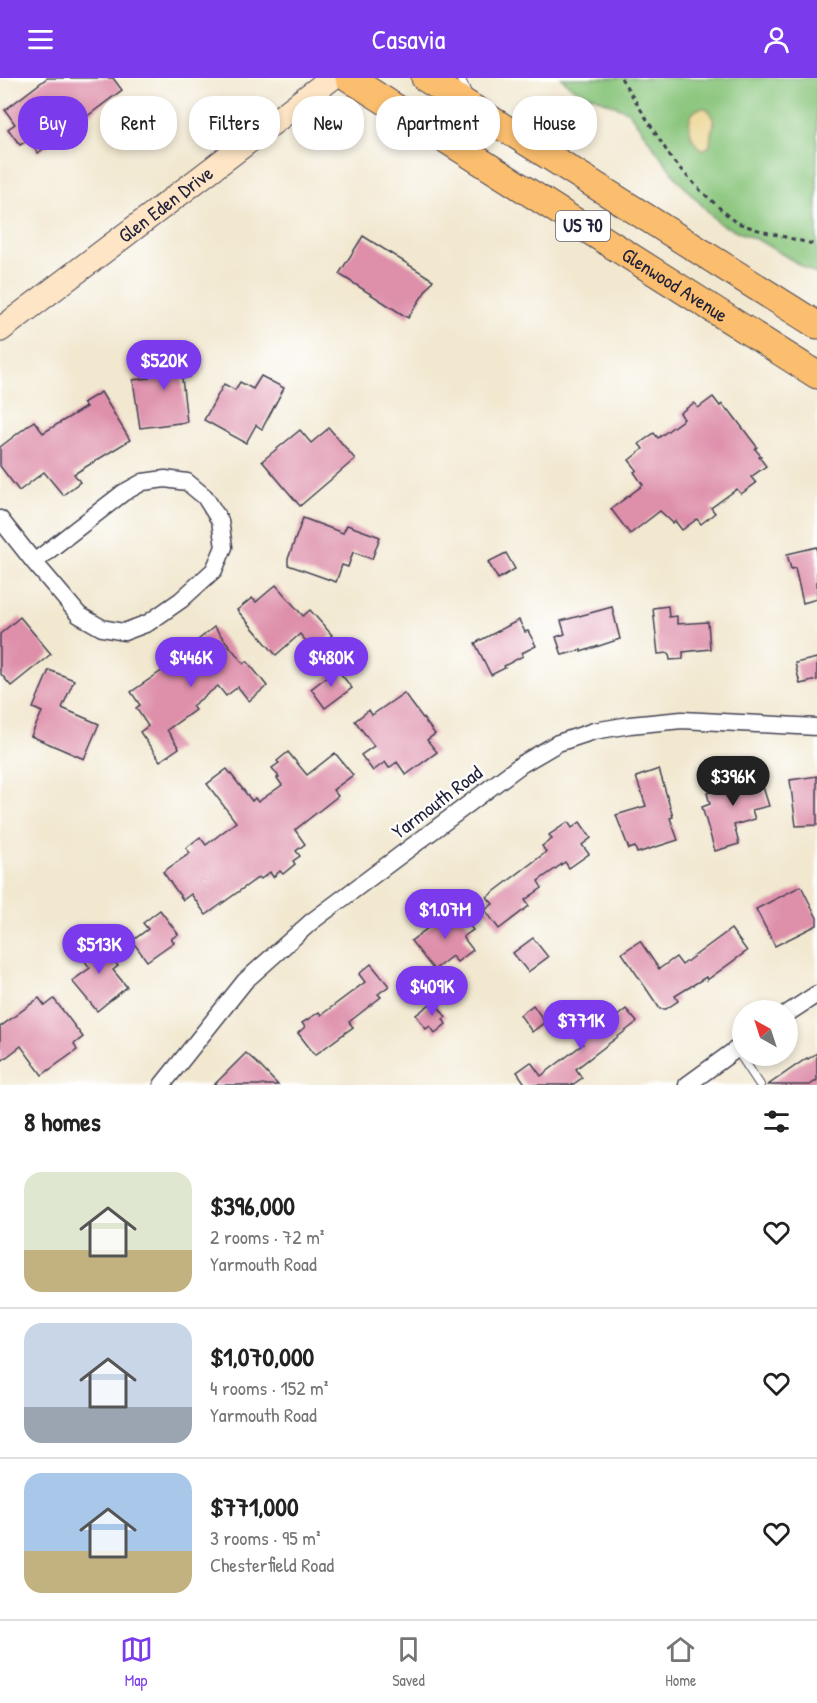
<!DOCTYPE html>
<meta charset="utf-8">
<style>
body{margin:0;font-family:"Patrick Hand",sans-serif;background:#f2f2f2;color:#222;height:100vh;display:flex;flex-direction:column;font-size:22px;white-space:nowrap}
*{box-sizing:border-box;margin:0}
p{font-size:20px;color:#767676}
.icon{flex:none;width:33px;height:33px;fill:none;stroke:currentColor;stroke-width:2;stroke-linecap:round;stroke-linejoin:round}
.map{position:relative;height:1007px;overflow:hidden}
.panel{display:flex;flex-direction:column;background:#fff;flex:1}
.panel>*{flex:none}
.guide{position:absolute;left:18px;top:18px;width:782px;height:54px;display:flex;gap:12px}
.needle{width:39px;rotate:321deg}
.tools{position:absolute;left:732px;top:922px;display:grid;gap:12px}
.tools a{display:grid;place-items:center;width:66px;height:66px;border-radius:50%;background:#fff;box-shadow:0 3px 9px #0003;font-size:30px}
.price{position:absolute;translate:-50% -51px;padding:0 14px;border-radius:21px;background:#7c3aed;color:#fff;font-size:20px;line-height:39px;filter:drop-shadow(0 2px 3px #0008)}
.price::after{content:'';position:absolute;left:50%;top:36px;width:18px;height:14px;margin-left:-9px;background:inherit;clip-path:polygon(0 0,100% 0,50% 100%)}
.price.selected{background:#222;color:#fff}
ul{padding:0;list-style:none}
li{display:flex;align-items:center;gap:18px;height:150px;padding:0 24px}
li+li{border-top:2px solid #e0e0e0}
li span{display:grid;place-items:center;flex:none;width:168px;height:120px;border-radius:18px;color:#555}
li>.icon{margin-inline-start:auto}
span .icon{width:72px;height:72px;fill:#fffc;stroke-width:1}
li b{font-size:26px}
h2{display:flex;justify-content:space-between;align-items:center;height:72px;padding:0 24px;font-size:26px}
.pill{padding:0 21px;border-radius:24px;background:#fff;box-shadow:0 3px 9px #0003;font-size:21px;line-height:54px}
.pill.selected{background:#7c3aed;color:#fff}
header{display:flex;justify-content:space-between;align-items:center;height:78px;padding:0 24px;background:#7c3aed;color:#fff;font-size:27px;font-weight:600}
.tab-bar{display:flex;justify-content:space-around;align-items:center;height:84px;border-top:2px solid #e0e0e0;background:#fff;font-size:16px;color:#767676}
.tab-bar a{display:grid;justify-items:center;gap:3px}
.tab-bar .selected{color:#7c3aed}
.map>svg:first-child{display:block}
.green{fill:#89c57b;stroke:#56745b;stroke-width:1.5}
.sand{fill:#eeda9e;stroke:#887e6c;stroke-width:1.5}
.building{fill:#de8faa}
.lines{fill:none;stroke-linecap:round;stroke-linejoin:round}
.lane-casing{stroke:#414051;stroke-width:10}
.street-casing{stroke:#414051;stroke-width:19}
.secondary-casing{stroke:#414051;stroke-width:26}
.primary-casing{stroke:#414051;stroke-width:29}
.path{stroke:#414051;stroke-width:3;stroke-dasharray:4.5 4.5;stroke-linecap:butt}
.lane{stroke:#fff;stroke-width:8}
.street{stroke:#fff;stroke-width:16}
.secondary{stroke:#fde5c5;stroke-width:24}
.primary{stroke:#fbbe6e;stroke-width:27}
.labels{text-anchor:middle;stroke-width:4.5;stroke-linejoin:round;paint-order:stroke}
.shield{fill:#fff;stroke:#646476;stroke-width:1.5}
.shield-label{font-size:18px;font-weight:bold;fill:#22223b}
.street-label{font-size:20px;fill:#22223b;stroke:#fff}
</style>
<header><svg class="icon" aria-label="menu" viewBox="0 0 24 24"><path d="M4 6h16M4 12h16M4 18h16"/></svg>Casavia<svg class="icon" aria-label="person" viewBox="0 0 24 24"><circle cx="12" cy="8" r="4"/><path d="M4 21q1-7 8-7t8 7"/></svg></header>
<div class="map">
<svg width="817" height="1007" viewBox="0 0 817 1007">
<rect width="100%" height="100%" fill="#fff"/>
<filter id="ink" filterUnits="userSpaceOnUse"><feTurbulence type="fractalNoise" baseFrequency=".0167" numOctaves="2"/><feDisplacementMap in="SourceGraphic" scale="12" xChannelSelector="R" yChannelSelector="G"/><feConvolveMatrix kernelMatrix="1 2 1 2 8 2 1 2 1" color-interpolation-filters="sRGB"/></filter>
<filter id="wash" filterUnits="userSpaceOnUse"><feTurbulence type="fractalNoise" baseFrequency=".008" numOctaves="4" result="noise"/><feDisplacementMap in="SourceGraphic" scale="24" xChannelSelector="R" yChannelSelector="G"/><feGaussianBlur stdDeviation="1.35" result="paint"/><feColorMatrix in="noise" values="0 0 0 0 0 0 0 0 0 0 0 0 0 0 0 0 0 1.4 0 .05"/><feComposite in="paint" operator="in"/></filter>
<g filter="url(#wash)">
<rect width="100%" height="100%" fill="#f2e8d0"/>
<path class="green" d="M561 0H817V197L760 163 720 146 677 101 628 33 573 10Z"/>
<path class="sand" d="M700 30H706L710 34 713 41 714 46 711 55 710 68 703 72C694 68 687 51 690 41 691 35 695 32 700 30Z"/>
<g id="blocks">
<g class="building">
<path d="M47 0H113L122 12 38 75 28 62 20 67 8 51 15 46 5 32Z"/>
<path d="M363 158 433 202 408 240 339 196Z"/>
<path d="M187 269 190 299 182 300 187 344 140 350 133 302 149 300 148 289 163 287 161 272Z"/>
<path d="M261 298 284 310 262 351 256 347 246 365 204 342 224 306 235 312 240 304 253 311Z"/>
<path d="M101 314 130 362 74 396 80 404 63 417 44 394 19 413 0 388V369L34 343 43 355 86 329 83 325Z"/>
<path d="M713 319 720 328 722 326 728 333 729 332 757 369 755 371 761 378 759 379 766 388 751 399 756 405 741 416 737 411 711 430 715 435 701 446 697 441 682 452 675 443 673 445 660 433 630 456 611 431 643 407 634 394 637 392 629 382 643 371 639 366 654 355 658 360 684 341 680 335 694 325 698 330Z"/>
<path d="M329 350 355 381 300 428 262 383 300 352 311 365Z"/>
<path d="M303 440 343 455 347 447 380 459 372 481 353 474 348 489 342 487 336 504 288 487V481Z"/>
<path d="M817 469V521L803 525 795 490 791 491 787 476Z"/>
<path d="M506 475 515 491 498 501 488 484Z"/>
<path d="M276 507 303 538 310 532 332 557 314 573 300 556 276 577 237 532 252 520 256 524Z"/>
<path d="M668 528 669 539 677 538V546L708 544 710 571 683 574V581L670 582 669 575 658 576 653 530Z"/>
<path d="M612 529 620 561 581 574V572L562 577 556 559 565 556 561 543Z"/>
<path d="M20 539 51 576 11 608 0 595V556Z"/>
<path d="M519 542 525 554 528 553 536 568 522 575 523 578 504 588 505 590 491 597 475 565Z"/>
<path d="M214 549 244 586 247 583 267 608 249 623 238 609 226 618 218 608 192 628 195 632 167 652 179 670 160 683 140 654 148 648 136 630 140 627 131 614 179 581 177 579Z"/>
<path d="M817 580V602L800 606 795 585Z"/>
<path d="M337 591 352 610 325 630 311 611Z"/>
<path d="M49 592 74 602 62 630 99 646 84 681 31 658 42 634 33 630Z"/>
<path d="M404 615 435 656 427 662 437 674 406 697 397 684 389 690 385 684 373 693 361 677 374 668 355 643 369 632 372 637Z"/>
<path d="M288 674 307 697 335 675 353 697 333 712 338 718 295 752 305 766 296 773 300 778 293 783 295 786 283 796 280 793 273 799 270 794 261 801 259 799 206 837 191 816 183 822 163 794 190 775 186 770 200 759 206 767 236 744 207 706 227 691 252 723 255 720 258 724 282 707 277 700 279 699 272 690 279 685 277 683Z"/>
<path d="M749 690 752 702 760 699 769 728 752 732 755 741 734 747 739 766 715 773 702 729 710 726 707 715 714 713 712 706 734 699 732 696Z"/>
<path d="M659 691 673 739 670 740 678 762 637 775 635 769 629 771 616 737 646 728 636 699Z"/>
<path d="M817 698V747L796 748 790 702Z"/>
<path d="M568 744 572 750 580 744 591 760 582 767 589 776 569 790 565 784 538 803 542 810 525 822 529 828 499 851 485 832 493 826 487 819 546 774 542 768 552 761 549 757Z"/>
<path d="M801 808 817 840V847L775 868 756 831Z"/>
<path d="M455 829 473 852 463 859 473 872 457 884 452 878 434 892 411 863Z"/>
<path d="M160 832 178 856 171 861 174 864 147 883 132 863 148 851 143 845Z"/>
<path d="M731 851 747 873 707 902 706 899 675 918 678 923 666 931H660L622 875 640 863 659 891 676 879 682 887Z"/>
<path d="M96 858 118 888 113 892 127 909 97 933 72 903 90 890 77 872Z"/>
<path d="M533 860 548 879 528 894 513 875Z"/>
<path d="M371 886 389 908 378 916 381 919 349 944 353 949 315 977 298 955 305 949 302 945 319 934 321 937 365 904 359 896Z"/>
<path d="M39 920 45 928 54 921 83 959 74 966 77 972 42 997 21 968 0 984V949Z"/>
<path d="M434 923 446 939 443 941 446 946 435 955 430 948 426 951 416 937Z"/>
<path d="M533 927 545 944 532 954 520 937Z"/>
<path d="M626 931 637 944 576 991 582 1000 572 1007H526L517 994 531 984 541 998 583 966 576 957 609 932 615 940Z"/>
<path d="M246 975 258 986 278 1007H214Z"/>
<path d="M817 975V1002L810 1007H768L807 980 808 981Z"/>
</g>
</g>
</g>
<g filter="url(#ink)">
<use href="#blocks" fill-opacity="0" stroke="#414051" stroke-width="1.5"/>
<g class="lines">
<defs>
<g id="lane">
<path d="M460 0 468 17"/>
<path d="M737 972 760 1007"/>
</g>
<g id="street">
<path d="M0 441 34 484 46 498 79 537 102 550 124 554 148 545 181 522 214 492 224 469 220 443 205 419 187 404 165 401 143 404 123 415 34 484"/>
<path d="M788 935 817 916"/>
<path d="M162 1007 245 903 311 844 522 686 558 665 594 653 630 647 682 642 817 649"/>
<path d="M687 1007 742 967"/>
</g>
<g id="secondary">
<path id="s1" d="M0 252 332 0"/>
</g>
<g id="primary">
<path id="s2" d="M349 0 817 297"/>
<path d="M425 0 817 247"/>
</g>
</defs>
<use href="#lane" class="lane-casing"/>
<use href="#street" class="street-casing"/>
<use href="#secondary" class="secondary-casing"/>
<use href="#primary" class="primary-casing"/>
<path class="path" d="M621 0 673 83 700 112 735 144 761 153 817 167"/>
<use href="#lane" class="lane"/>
<use href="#street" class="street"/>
<use href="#secondary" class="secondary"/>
<use href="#primary" class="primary"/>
</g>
</g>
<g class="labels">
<rect class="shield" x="556" y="133" width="54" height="30" rx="4.5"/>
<g class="shield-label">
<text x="583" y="154">US 70</text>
</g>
<g class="street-label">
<text dy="7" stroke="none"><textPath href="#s1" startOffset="208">Glen Eden Drive</textPath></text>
<text dy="7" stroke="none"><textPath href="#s2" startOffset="386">Glenwood Avenue</textPath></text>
<text transform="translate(437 724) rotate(-37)" y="7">Yarmouth Road</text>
</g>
</g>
</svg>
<div class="tools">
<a><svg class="needle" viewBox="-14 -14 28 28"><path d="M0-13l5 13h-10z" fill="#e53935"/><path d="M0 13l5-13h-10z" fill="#767676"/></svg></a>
</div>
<b class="price" style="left:164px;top:313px">$520K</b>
<b class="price" style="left:191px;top:610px">$446K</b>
<b class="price" style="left:331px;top:610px">$480K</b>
<b class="price selected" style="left:733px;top:729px">$396K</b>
<b class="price" style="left:445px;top:862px">$1.07M</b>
<b class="price" style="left:99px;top:897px">$513K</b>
<b class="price" style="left:432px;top:939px">$409K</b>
<b class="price" style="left:581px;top:973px">$771K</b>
<div class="guide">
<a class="pill selected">Buy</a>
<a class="pill">Rent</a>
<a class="pill">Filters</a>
<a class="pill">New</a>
<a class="pill">Apartment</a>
<a class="pill">House</a>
</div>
</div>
<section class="panel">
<h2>8 homes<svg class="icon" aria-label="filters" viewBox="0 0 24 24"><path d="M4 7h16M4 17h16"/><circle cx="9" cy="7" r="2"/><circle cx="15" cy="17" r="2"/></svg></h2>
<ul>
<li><span style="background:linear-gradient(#dfe7d0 65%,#c2b280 0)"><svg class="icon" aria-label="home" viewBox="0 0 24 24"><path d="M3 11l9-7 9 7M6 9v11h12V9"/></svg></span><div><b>$396,000</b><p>2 rooms · 72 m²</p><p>Yarmouth Road</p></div><svg class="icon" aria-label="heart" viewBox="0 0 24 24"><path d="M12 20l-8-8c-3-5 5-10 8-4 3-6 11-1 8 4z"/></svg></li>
<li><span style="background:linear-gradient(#c9d6e8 70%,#9aa5b1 0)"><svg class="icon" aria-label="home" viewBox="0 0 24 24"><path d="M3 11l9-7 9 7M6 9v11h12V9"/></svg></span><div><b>$1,070,000</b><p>4 rooms · 152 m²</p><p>Yarmouth Road</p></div><svg class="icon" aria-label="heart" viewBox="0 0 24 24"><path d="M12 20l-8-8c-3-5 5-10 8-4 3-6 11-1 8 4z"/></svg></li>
<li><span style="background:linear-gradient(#a9c7e8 65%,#c2b280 0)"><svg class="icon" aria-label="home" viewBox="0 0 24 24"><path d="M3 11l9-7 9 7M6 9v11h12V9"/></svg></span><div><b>$771,000</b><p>3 rooms · 95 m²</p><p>Chesterfield Road</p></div><svg class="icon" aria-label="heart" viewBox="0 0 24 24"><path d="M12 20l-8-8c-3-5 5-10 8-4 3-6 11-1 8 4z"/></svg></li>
</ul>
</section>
<nav class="tab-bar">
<a class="selected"><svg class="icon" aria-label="map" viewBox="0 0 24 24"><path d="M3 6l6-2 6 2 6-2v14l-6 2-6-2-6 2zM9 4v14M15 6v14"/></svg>Map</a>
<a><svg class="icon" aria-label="saved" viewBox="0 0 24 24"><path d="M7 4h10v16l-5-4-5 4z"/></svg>Saved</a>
<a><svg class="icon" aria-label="home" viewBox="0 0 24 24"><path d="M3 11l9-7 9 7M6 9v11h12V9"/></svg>Home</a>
</nav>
